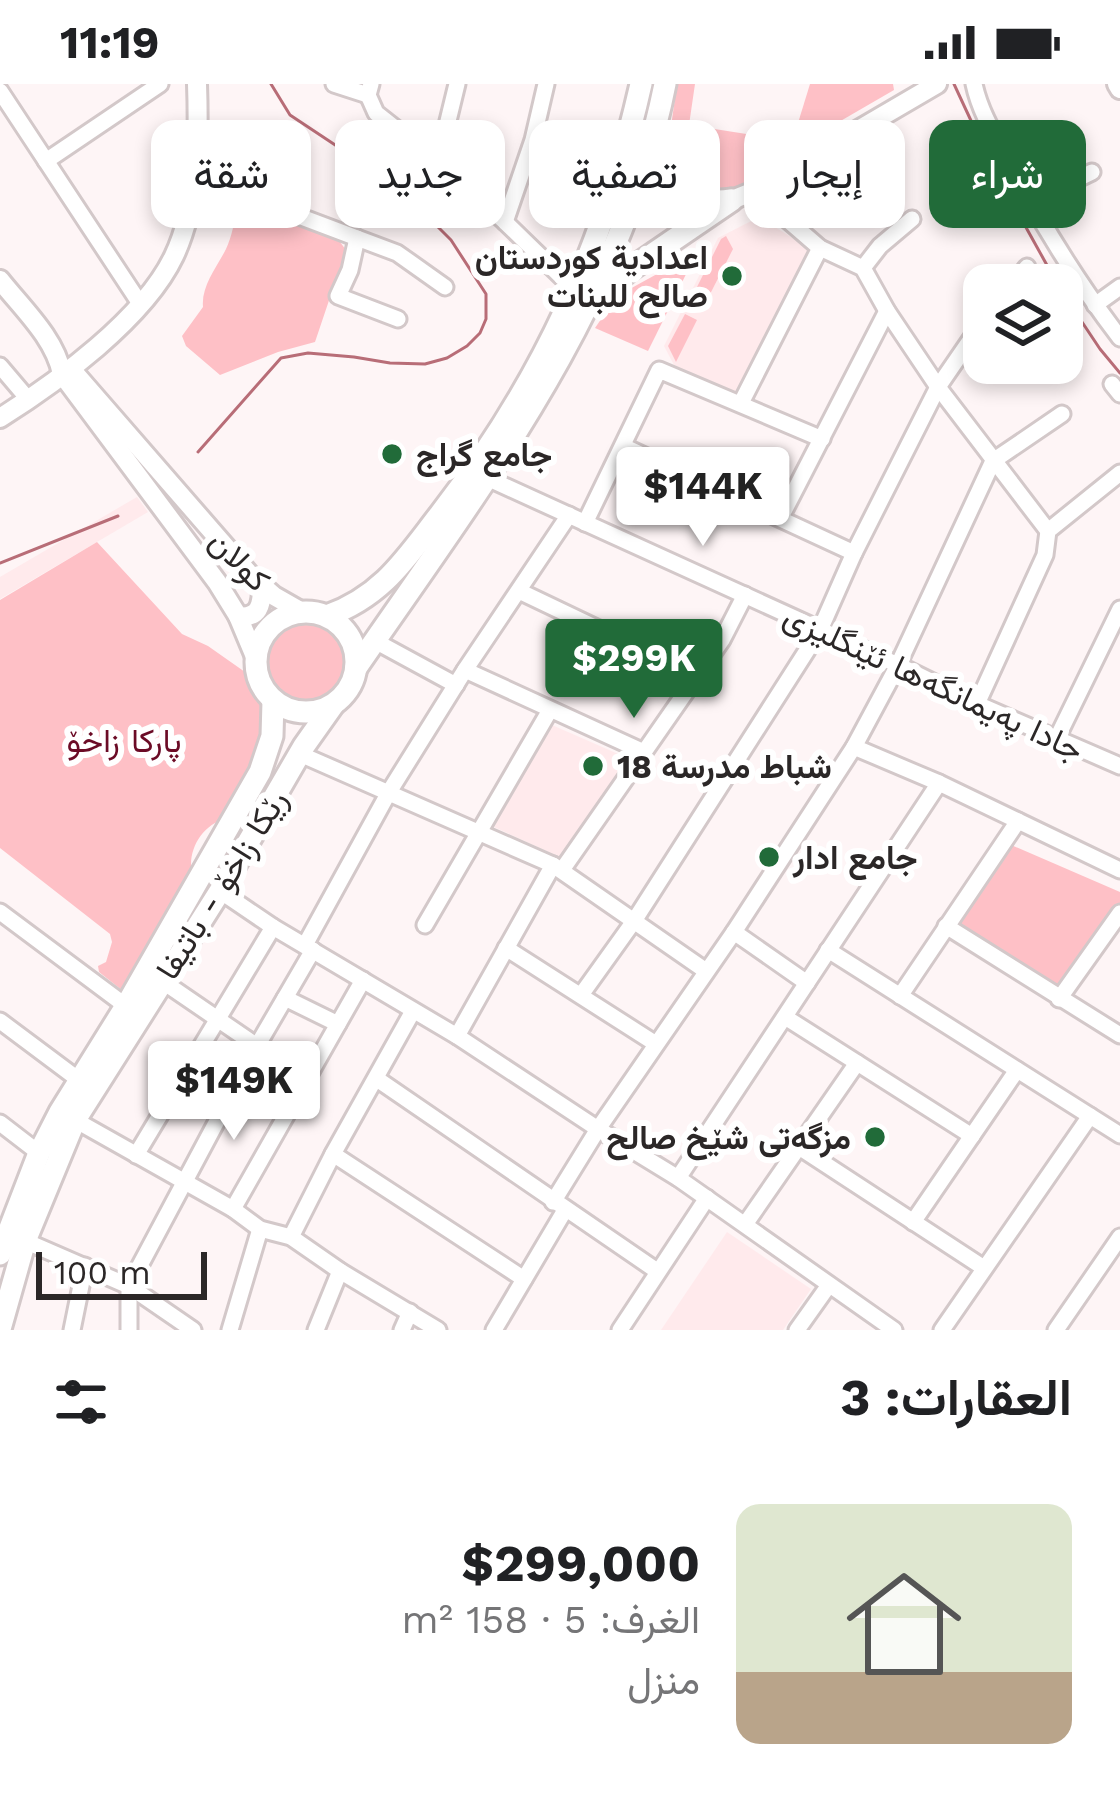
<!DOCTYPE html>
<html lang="ar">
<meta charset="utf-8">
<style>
body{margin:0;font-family:"Work Sans",Vazirmatn,sans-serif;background:#f2f2f2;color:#202124;direction:rtl;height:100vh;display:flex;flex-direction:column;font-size:45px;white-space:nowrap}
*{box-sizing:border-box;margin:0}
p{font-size:39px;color:#757577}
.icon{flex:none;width:66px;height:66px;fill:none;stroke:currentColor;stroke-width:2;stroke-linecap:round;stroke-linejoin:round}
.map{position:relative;height:1246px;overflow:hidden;direction:ltr}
.details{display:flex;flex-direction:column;background:#fff;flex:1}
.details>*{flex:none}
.hud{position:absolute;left:36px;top:36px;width:1050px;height:108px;direction:rtl;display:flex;gap:24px}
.buttons{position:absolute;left:963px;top:180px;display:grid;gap:24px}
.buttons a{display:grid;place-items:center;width:120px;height:120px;border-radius:24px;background:#fff;box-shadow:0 6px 18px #0003;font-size:60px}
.scale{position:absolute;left:36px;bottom:30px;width:171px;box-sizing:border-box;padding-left:12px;border:6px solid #2b2727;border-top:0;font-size:33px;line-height:42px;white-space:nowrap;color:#2b2727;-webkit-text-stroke:9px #fff;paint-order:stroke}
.price{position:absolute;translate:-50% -102px;padding:0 27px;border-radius:12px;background:#fff;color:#222;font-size:39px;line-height:78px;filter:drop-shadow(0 3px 6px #0008)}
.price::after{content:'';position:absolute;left:50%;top:72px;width:36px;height:27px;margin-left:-18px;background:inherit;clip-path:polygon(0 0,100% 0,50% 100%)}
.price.active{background:#216b39;color:#fff}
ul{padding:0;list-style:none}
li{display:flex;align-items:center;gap:36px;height:300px;padding:0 48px}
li+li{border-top:3px solid #e0e0e0}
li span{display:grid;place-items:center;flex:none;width:336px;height:240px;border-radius:24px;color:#555}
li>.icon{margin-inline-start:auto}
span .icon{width:144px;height:144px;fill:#fffc;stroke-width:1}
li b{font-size:51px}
h2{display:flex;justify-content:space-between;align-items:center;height:144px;padding:0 48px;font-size:51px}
.chip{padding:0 42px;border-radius:24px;background:#fff;box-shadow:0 6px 18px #0003;font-size:42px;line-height:108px}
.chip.active{background:#216b39;color:#fff}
.status{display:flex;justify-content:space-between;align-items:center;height:84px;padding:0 60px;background:#fff;direction:ltr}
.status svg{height:33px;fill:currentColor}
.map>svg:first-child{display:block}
.built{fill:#ffeaec}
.green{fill:#fec0c6}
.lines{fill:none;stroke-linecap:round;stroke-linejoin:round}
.stream{stroke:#b86d77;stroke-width:3}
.minor-casing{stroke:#d3c8c9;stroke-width:21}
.major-casing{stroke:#d3c8c9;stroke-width:24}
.highway-casing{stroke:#d3c8c9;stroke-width:27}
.minor{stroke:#fff;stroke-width:15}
.major{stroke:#fff;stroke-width:18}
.highway{stroke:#fff;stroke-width:21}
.poi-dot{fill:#216b39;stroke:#fff;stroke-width:4.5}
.labels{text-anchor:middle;stroke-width:12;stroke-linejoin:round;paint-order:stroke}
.poi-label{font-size:33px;font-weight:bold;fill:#2b2727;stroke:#fff;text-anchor:start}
.street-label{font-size:33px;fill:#2b2727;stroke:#fff}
.park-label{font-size:33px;fill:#6b0b26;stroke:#fff}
</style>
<div class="status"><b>11:19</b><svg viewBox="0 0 49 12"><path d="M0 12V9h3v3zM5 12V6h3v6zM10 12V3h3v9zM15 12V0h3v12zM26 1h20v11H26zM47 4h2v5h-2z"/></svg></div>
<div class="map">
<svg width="1120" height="1246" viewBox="0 0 1120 1246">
<rect width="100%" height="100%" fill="#fef5f6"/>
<g class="built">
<path d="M759 133 807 163 811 169 740 307 735 309 674 281 664 262 718 154Z"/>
<path d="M137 413 148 428 0 515V493Z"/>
<path d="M552 641 632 676 562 774 494 743Z"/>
<path d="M727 1148 811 1205 783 1246H661Z"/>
</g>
<g class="green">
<path d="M677 0H695L689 41 779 55 769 93 725 116 696 111 666 78Z"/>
<path d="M810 0H893L894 6 806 57 794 52Z"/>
<path d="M238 124 337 154 346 166 315 258 278 268 220 291 186 262 182 252 203 223C201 202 217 183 226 165 232 153 234 137 238 124Z"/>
<path d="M726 152 733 165 707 216 694 209 721 155Z"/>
<path d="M697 168 648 267 595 244 617 212Z"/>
<path d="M685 230 697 236 676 278 668 262Z"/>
<path d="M97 458 182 550 208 562 245 588 258 606 266 636 260 670 226 735C202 740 187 767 192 789L123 907 99 888 98 882 106 878 112 858 110 850 0 764V516Z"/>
<circle cx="306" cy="579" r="40"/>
<path d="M1009 760 1120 808V821L1058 910 952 846Z"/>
</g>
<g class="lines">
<g class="stream">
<path d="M954 0 993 84 1058 201"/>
<path d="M1062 208 1100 265 1120 289"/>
<path d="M198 368 281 274 308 269 354 273 390 279 425 280 447 274 467 262 480 249 486 235V210L451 156 397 102 290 31 271 0"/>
<path d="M0 479 118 432"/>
</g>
<defs>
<g id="minor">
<path d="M334 0 368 11"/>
<path d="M371 0 368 11 376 29 438 78 505 138 576 207"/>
<path d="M974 0C980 28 995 52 1009 78 1041 139 1078 199 1120 254"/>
<path d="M0 7 141 221"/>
<path d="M46 77 160 0"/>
<path d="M438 78 457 0"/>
<path d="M192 103 259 117 357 154 350 186 338 212 398 235"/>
<path d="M754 107 820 164 863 184 887 227 938 303 1048 447"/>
<path d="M1030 118 1092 88"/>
<path d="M505 138 533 56 546 0"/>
<path d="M357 154 397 169 445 203"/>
<path d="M863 184 880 162 912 135"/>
<path d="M1012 201 1027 183"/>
<path d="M1095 221 1120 203"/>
<path d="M0 282 28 315"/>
<path d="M1112 300 1120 310"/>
<path d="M741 319 820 164"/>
<path d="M623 362 854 469"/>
<path d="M487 394 898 581 977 620 1120 682"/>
<path d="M781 433 887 227"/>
<path d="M585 439 659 286 822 355"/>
<path d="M519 507 697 592"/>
<path d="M375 557 456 601"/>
<path d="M465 586 644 668"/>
<path d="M977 620 1045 471 1048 447 1120 389"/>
<path d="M1056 656 1120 525"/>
<path d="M854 663 939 699 1120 786"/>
<path d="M300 670 553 781 706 887"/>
<path d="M562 786 722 556 745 511"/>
<path d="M220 807 273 843 457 952 598 1045 678 1094 894 1246"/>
<path d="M0 828 126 922"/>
<path d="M425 841 550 626"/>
<path d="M946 842 1120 951"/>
<path d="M734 848 807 899"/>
<path d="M305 861 389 708 465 586 569 431"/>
<path d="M506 864 656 960"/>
<path d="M828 866 1120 1051"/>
<path d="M162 897 257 962"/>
<path d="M581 911 634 837 820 546 854 469 938 303 984 236"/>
<path d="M900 912 1018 737"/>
<path d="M285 914 338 940"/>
<path d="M1059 915 1120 829"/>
<path d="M785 933 972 1052"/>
<path d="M0 937 79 996"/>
<path d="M457 952 553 781"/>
<path d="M377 995 657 1187"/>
<path d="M75 1036 233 1125 260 1145 291 1153 340 1187 438 1246"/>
<path d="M0 1039 39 1069"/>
<path d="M799 1063 984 1184"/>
<path d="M333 1070 524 1195"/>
<path d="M136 1071 273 843"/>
<path d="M678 1094 939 699"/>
<path d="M553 1118 598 1045 734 848 854 663 898 581 993 377 1062 330"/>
<path d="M233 1125 363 896"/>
<path d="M913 1138 1017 986"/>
<path d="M746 1139 857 979"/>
<path d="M291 1153 333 1070 413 927"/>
<path d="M25 1157 129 1202 193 1246"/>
<path d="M72 1246 85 1182"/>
<path d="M129 1246V1202L257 962 313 866"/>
<path d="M230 1246 260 1145"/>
<path d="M316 1246 340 1187"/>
<path d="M402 1246 410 1228"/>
<path d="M494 1246 565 1126"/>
<path d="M620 1246 707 1114"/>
<path d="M797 1246 829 1201"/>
<path d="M942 1246 1090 1032"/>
<path d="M1056 1246 1120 1153"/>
</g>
<g id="major">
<path d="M1117 0 1120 5"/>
<path d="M732 116 754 107 937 0"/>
<path d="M0 196C22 224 55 254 62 290L217 498 238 532 256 575"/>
<path d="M71 285 250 491 274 512 302 528"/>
<path d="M0 334C57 298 144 235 174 172 198 121 199 56 197 0"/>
<path d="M238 532C259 535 262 521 262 503"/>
</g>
<g id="highway">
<path d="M654 58C661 99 690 122 731 116"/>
<path d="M597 214 628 187 732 116"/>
<circle cx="306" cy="578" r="50"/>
<path d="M327 532C383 512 406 474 441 429 543 297 604 163 641 0"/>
<path d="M356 584C482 401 621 222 665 0"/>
<path d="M0 1170 39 1069 60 1028 126 922 260 688 272 652 273 617"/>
<path d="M0 1245 25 1157 75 1036 220 807 304 662 333 621"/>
</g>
</defs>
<use href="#minor" class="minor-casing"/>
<use href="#major" class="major-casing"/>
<use href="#highway" class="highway-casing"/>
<use href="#minor" class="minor"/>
<use href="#major" class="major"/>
<use href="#highway" class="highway"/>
</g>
<g class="poi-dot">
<circle cx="732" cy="192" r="12"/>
<circle cx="392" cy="370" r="12"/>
<circle cx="593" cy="682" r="12"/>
<circle cx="769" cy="773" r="12"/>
<circle cx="875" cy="1053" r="12"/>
</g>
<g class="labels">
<g class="poi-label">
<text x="708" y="185" text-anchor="end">اعدادية كوردستان<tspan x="708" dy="38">صالح للبنات</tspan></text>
<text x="416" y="382">جامع گراج</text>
<text x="617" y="694">18 شباط مدرسة</text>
<text x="793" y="785">جامع ادار</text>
<text x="851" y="1065" text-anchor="end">مزگەتی شێخ صالح</text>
</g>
<g class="street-label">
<text transform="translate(240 476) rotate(46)" y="12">كولان</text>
<text transform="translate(934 598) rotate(25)" y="12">جادا په‌يمانگه‌ها ئێنگليزى</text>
<text transform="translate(221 800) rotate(-58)" y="12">رێکا زاخۆ - باتیفا</text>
</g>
<g class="park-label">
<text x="124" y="668">پارکا زاخۆ</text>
</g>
</g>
</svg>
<div class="buttons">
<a><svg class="icon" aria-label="layers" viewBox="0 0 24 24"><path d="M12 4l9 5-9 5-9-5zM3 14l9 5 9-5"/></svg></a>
</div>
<div class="scale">100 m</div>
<b class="price" style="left:703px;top:465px">$144K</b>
<b class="price active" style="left:634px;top:637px">$299K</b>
<b class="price" style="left:234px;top:1059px">$149K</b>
<div class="hud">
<a class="chip active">شراء</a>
<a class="chip">إيجار</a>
<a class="chip">تصفية</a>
<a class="chip">جديد</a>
<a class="chip">شقة</a>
</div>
</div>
<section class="details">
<h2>العقارات: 3<svg class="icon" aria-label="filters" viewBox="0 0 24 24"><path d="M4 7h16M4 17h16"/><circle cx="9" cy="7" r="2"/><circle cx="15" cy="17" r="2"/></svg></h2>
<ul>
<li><span style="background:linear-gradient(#dfe7d0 70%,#b9a48a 0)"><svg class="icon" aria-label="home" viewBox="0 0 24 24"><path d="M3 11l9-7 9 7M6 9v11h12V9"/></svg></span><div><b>$299,000</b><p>الغرف: 5 · 158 m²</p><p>منزل</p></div></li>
</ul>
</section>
